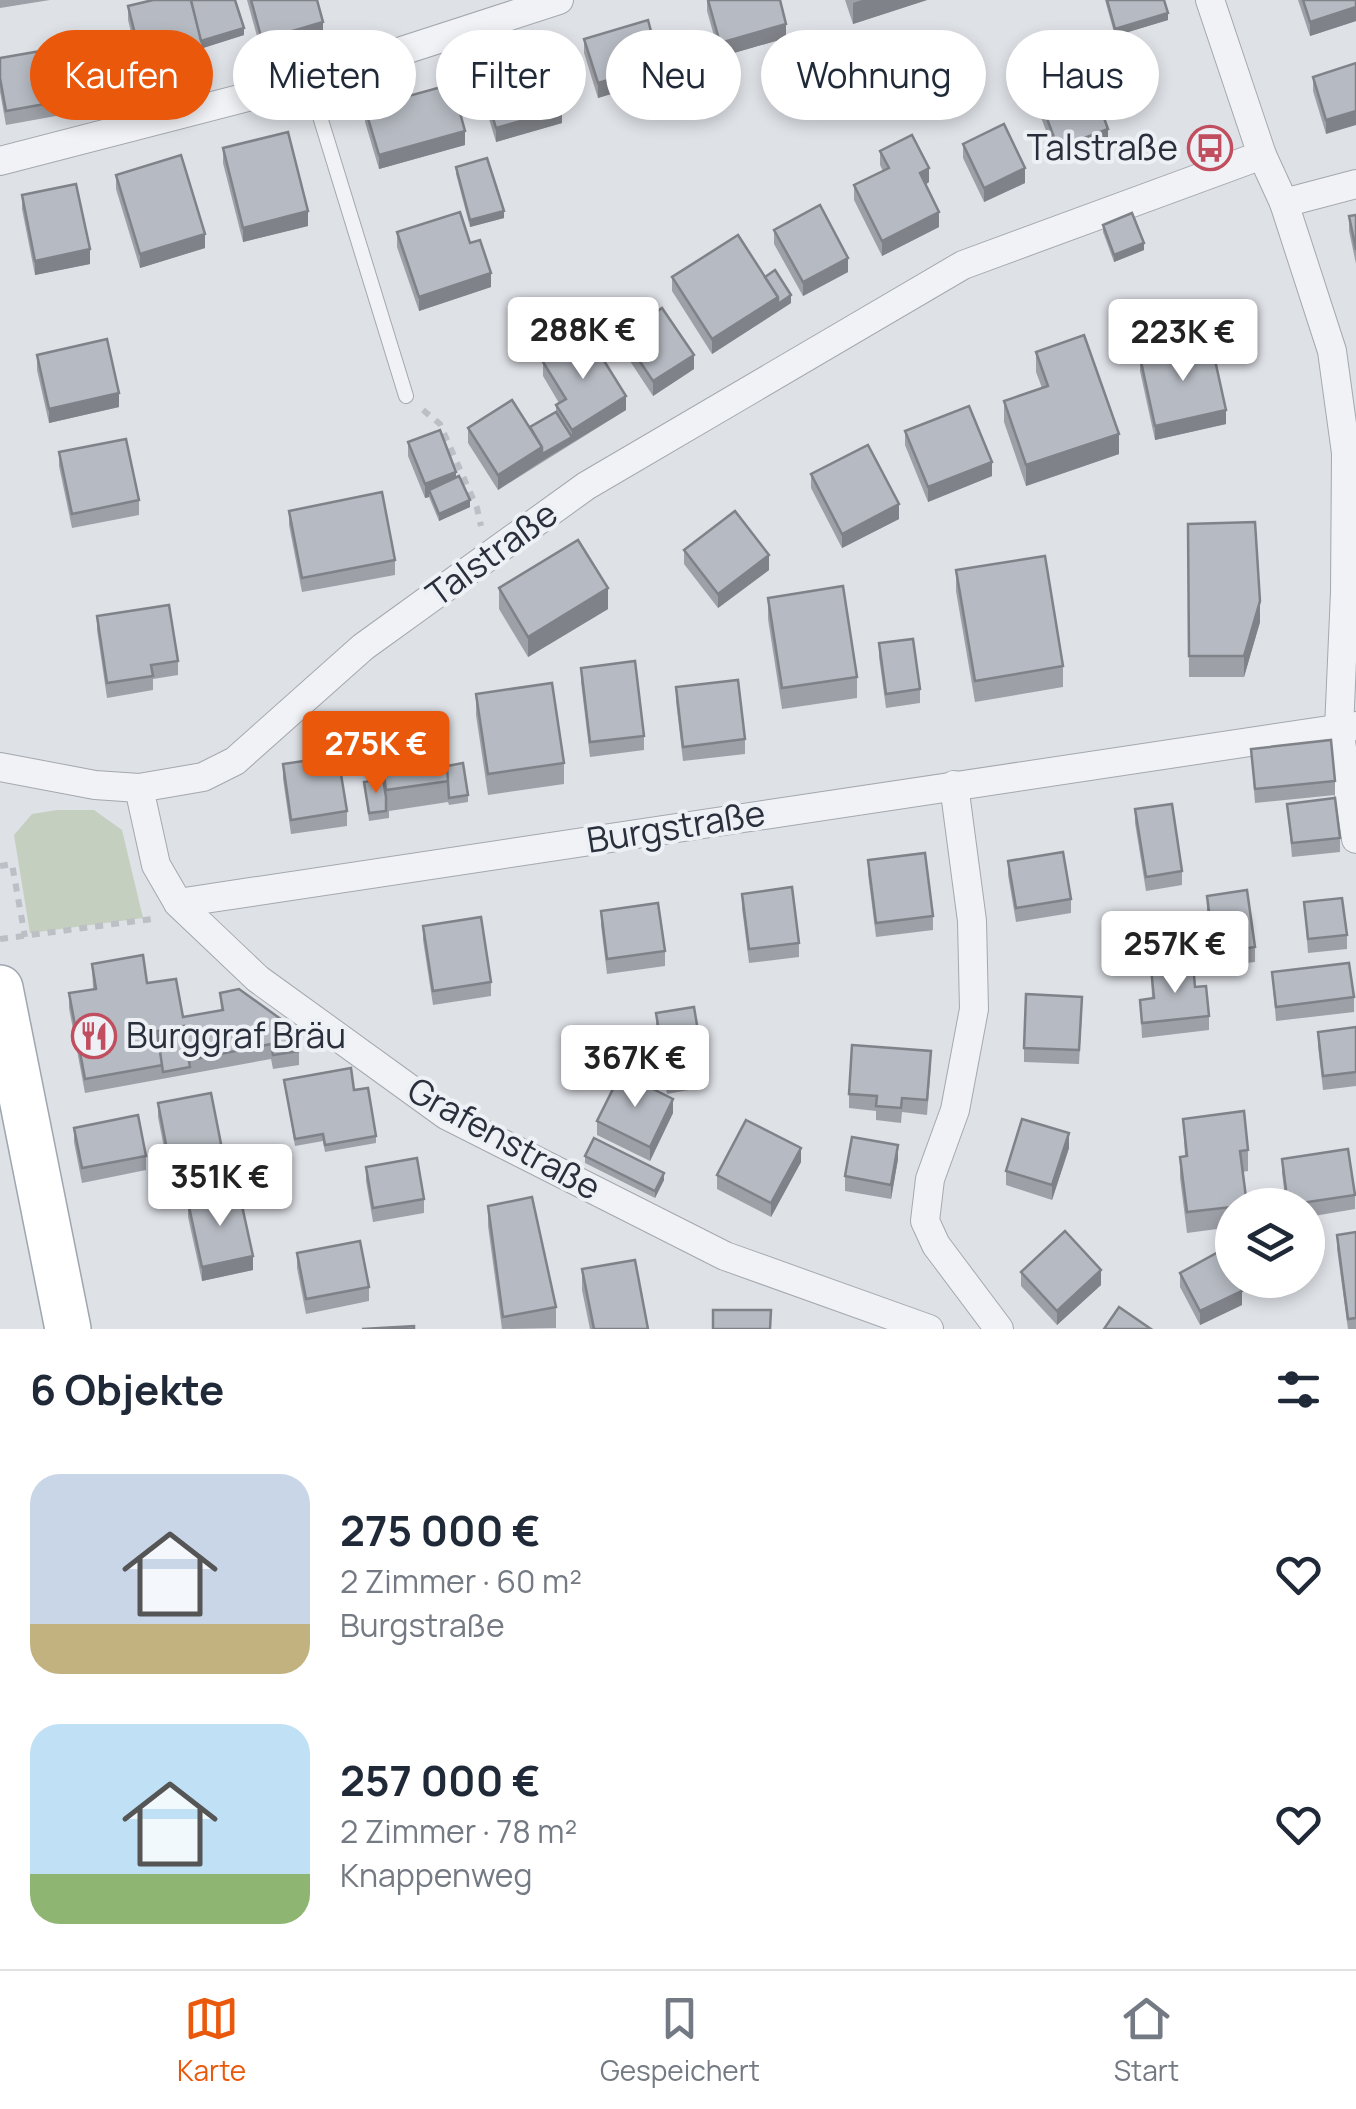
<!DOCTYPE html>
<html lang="de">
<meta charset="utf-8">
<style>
body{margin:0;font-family:Manrope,sans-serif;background:#f6f6f7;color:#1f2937;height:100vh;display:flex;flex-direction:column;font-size:38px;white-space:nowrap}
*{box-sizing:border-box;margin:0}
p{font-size:32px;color:#747a83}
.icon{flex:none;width:55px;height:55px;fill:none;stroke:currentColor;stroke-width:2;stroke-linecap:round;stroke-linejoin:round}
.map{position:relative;height:1329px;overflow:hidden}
.drawer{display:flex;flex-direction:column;background:#fff;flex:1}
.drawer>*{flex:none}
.guide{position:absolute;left:30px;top:30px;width:1298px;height:90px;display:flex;gap:20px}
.tools{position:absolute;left:1215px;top:1188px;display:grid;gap:20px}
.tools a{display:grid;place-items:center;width:110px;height:110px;border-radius:50%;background:#fff;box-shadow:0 5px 15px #0003;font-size:50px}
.price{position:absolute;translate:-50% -85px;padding:0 22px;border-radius:10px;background:#fff;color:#222;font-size:32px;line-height:65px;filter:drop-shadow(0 2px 5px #0008)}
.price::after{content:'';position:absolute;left:50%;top:60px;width:30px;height:22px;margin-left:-15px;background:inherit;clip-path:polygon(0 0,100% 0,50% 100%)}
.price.current{background:#ea580c;color:#fff}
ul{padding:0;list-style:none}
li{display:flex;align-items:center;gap:30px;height:250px;padding:0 30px}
li span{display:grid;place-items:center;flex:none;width:280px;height:200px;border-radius:30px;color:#555}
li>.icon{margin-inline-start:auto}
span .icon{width:120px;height:120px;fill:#fffc;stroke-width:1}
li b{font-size:42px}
h2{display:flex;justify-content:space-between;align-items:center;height:120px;padding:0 30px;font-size:42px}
.tag{padding:0 35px;border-radius:45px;background:#fff;box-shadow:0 5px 15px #0003;font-size:35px;line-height:90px}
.tag.current{background:#ea580c;color:#fff}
.tabs{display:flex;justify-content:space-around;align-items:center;height:140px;border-top:2px solid #e0e1e3;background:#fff;font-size:28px;color:#747a83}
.tabs a{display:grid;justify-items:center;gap:5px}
.tabs .current{color:#ea580c}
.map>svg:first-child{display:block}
.green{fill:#c4cfc0}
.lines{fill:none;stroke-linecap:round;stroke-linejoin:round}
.lane-casing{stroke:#a4a8af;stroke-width:16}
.street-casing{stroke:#a4a8af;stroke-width:30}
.primary-casing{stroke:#9fa6b1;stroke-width:48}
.path{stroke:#bcbfc5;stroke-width:6;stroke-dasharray:8 8;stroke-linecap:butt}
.lane{stroke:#f0f2f5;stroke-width:14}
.street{stroke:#f0f2f5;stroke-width:28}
.primary{stroke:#fff;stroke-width:45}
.wall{fill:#9da0a7}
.shaded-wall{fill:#7f8288}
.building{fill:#b6bac2;stroke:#7f8288;stroke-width:2.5}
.labels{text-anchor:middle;stroke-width:8;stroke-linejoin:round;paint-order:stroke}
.poi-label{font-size:35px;fill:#292f3b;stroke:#edf0f4;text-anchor:end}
.street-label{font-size:35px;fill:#292f3b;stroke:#edf0f4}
</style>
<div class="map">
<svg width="1356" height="1329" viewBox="0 0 1356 1329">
<rect width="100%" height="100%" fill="#dee1e6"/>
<path class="green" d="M57 810H94L122 830 143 918 30 933 14 835 32 814Z"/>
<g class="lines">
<defs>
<path id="lane" d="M309 81 406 396"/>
<g id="street">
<path d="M1210 0 1262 155 1284 203 1332 351 1346 453 1345 592 1339 729 1356 839"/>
<path d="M0 161 309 81 559 0"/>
<path d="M1284 203 1356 184"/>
<path d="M0 767 95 785 139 788 203 777 235 761 363 647 586 486 963 265 1262 155"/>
<path d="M954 785 972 921 974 1009 955 1110 930 1179 925 1221 936 1245 999 1329"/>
<path d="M139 788 156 865 178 903 258 979 446 1115 725 1256 929 1329"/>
<path d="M178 903 1356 726"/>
</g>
<path id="primary" d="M0 988 68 1329"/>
</defs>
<use href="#lane" class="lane-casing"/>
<use href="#street" class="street-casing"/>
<use href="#primary" class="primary-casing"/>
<g class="path">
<path d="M423 410 440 424 477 508 481 526"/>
<path d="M0 866 12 864 25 937"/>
<path d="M0 939 152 919"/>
</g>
<use href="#lane" class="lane"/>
<use href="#street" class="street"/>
<use href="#primary" class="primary"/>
</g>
<g class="wall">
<path d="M0 0H50L0 8Z"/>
<path d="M247 0H317L323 36 262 54Z"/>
<path d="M707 0H780L786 38 720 57 707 11Z"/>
<path d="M845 0H927L853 24Z"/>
<path d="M1105 0H1164L1168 20 1115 36Z"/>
<path d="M1298 0H1356V21L1310 36Z"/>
<path d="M128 6 244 35 203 48V61L142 76 128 20Z"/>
<path d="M584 39 660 79 598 98 584 53Z"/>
<path d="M0 58 67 100V114L6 125 0 92Z"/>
<path d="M1356 63 1326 134 1313 91V77Z"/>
<path d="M481 78 562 123 496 142 481 92Z"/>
<path d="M1037 92 1108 143 1058 162 1037 107Z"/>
<path d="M365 108 465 145 379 169 365 122Z"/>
<path d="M963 144 1025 183 984 202 963 158Z"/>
<path d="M223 148 308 226 243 242 223 163Z"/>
<path d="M880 151 929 182 925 185 939 227 882 256 854 200V185L883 171 880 165Z"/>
<path d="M456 167 504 218 470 227 456 174Z"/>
<path d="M116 175 205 248 140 268 116 189Z"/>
<path d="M22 195 90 264 35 275 22 209Z"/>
<path d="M1356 215V264L1349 231V216Z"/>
<path d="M1103 225 1144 250 1114 262 1103 232Z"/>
<path d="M774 230 848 272 803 296 774 244Z"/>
<path d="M397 232 470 243 491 287 419 311 397 247Z"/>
<path d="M672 277H765L791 303 712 354 672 291Z"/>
<path d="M622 335 694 369 653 396 622 349Z"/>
<path d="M1036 352 1119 454 1026 486 1004 422V401L1042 388 1036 372Z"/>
<path d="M37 355 119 407 49 423 37 370Z"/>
<path d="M1140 357 1226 424 1155 440 1140 371Z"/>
<path d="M543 362 626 410 498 490 468 443V428L530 427 556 412V405L559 403 543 376Z"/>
<path d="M905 431 992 476 928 502 905 445Z"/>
<path d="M408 442 456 478 470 507 439 521 429 497 425 498 408 456Z"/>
<path d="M59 452 139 500V515L72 528 59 466Z"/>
<path d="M811 474 899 519 842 548 811 488Z"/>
<path d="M289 511 395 560V575L302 592 289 525Z"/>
<path d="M1188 524 1260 622 1244 677H1189Z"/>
<path d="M684 550 769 570 718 608 684 564Z"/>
<path d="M956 570 1063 666V687L975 702 956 591Z"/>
<path d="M499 588 608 609 528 657 499 609Z"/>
<path d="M768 598 857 677V698L782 709 768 619Z"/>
<path d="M97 616 178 661V675L153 679V690L107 698 97 630Z"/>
<path d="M879 643 920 689V703L886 708 879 657Z"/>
<path d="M581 668 644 736V750L590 757 581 682Z"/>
<path d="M676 687 745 739V754L683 761 676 701Z"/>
<path d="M476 694 564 763V784L488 795 476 715Z"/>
<path d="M377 727 447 766 468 795V802L449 805 448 802 389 811V818L369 821 364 782 382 779 377 748Z"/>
<path d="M1251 749 1335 781V795L1255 803Z"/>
<path d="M283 764 347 811V826L291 834 283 779Z"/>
<path d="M1287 804 1340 838V852L1292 857Z"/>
<path d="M1135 809 1182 871V885L1146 891 1135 823Z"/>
<path d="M868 860 933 916V930L876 937 868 874Z"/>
<path d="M1008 861 1071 899V913L1016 922 1008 875Z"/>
<path d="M742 894 799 943V957L749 963 742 908Z"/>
<path d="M1207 896 1255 947V962L1214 967 1207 910Z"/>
<path d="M1304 902 1347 935V949L1308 953Z"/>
<path d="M601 911 665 951V966L607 974 601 925Z"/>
<path d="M423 926 491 982V996L433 1005 423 940Z"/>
<path d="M92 964 147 983 183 1017 221 1010 220 993 299 1051V1065L273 1069 271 1059 85 1093 69 1008V993L93 989Z"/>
<path d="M1151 968 1195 987 1209 1016V1030L1142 1038 1140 1000 1152 999Z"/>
<path d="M1272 972 1354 997V1012L1276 1021Z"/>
<path d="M1082 1011 1079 1064 1024 1062V1048Z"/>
<path d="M656 1013 705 1073V1087L667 1094 656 1027Z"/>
<path d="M1356 1027V1086L1323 1090 1318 1046V1032Z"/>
<path d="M931 1065 927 1115 902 1112 901 1123 876 1120V1111L849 1108V1094Z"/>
<path d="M284 1080 354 1090 376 1136V1143L325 1152 323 1141 295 1146Z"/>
<path d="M158 1103 223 1154V1168L170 1179 158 1117Z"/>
<path d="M673 1113 650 1161 597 1135V1121Z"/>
<path d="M1183 1119 1248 1150V1171L1242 1172 1232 1205V1227L1187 1233 1180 1178V1157L1185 1156Z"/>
<path d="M74 1128 146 1156V1170L82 1183 74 1142Z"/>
<path d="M1069 1148 1052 1200 1006 1185V1171Z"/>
<path d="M585 1156 664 1180 655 1198 585 1163Z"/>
<path d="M898 1159 891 1199 845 1191V1176Z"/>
<path d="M1282 1159 1355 1195V1209L1308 1217V1205H1286L1282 1173Z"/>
<path d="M801 1162 771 1217 717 1189V1175Z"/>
<path d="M366 1167 424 1199V1213L373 1222 366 1181Z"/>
<path d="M188 1202 253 1270 202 1281 188 1217Z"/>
<path d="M488 1206 556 1307V1328L502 1329 488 1226Z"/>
<path d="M1356 1232V1329H1348L1337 1249V1235Z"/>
<path d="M297 1253 369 1287V1301L306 1314 297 1268Z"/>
<path d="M582 1269 648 1329H590L582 1290Z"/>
<path d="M1021 1272 1101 1285 1057 1325 1021 1286Z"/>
<path d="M1180 1273 1242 1305 1200 1325 1180 1287Z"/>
</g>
<g class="shaded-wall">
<path d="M862 0H927L853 24V3Z"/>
<path d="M1356 7V21L1310 36V22Z"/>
<path d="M1168 13V20L1115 36V29Z"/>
<path d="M323 22V36L262 54V40Z"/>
<path d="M786 24V38L720 57V43Z"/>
<path d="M244 28V35L203 48V61L142 76V62Z"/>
<path d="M660 65V79L598 98V83Z"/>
<path d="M562 109V123L496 142V128Z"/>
<path d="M1356 111V125L1326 134V120Z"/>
<path d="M1108 129V143L1058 162V148Z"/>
<path d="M465 131V145L379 169V155Z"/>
<path d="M929 168V182L920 188V173Z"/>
<path d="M1025 168V183L984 202V188Z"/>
<path d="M308 211V226L243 242V228Z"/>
<path d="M504 211V218L470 227V220Z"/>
<path d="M939 212V227L882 256V241Z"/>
<path d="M205 234V248L140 268V254Z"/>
<path d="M1144 243V250L1114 262V255Z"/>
<path d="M90 249V264L35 275V261Z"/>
<path d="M848 258V272L803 296V282Z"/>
<path d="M491 273V287L419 311V297Z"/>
<path d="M791 295V303L712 354V339L778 297Z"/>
<path d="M694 355V369L653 396V381Z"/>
<path d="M119 393V407L49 423V409Z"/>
<path d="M626 396V410L542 461V454L572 437V430Z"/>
<path d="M1226 410V424L1155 440V426Z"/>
<path d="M1119 434V454L1026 486V465Z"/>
<path d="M542 447V461L498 490V475Z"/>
<path d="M992 462V476L928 502V487Z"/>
<path d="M456 472V486L429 490V497L425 498V484Z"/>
<path d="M470 500V507L439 521V514Z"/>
<path d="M899 504V519L842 548V534Z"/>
<path d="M769 555V570L718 608V594Z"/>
<path d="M608 588V609L528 657V637Z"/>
<path d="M1260 601V622L1244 677V656Z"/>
<path d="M673 1099V1113L650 1161V1147Z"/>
<path d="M1069 1133V1148L1052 1200V1185Z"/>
<path d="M898 1145V1159L891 1199V1185Z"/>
<path d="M801 1148V1162L771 1217V1203Z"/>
<path d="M664 1173V1180L655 1198V1191Z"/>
<path d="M253 1256V1270L202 1281V1267Z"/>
<path d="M1101 1270V1285L1057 1325V1311Z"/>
<path d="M1242 1291V1305L1200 1325V1311Z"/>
</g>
<g class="building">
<path d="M153 0H191L203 46 142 62 128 6Z"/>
<path d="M191 0H235L244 28 201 41Z"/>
<path d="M251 0H317L323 22 262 40Z"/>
<path d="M708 0H780L786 24 720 43Z"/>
<path d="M1107 0H1164L1168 13 1115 29Z"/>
<path d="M1303 0H1356V7L1310 22Z"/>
<path d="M648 20 660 65 598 83 584 39Z"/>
<path d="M58 48 67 100 6 111 0 78V58Z"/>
<path d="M548 59 562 109 496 128 481 78Z"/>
<path d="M1356 63V111L1326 120 1313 77Z"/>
<path d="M1088 74 1108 129 1058 148 1037 92Z"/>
<path d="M452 84 465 131 379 155 365 108Z"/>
<path d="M1004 124 1025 168 984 188 963 144Z"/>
<path d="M288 132 308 211 243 228 223 148Z"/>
<path d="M912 135 929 168 920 173 939 212 882 241 854 185 889 168 880 151Z"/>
<path d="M181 155 205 234 140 254 116 175Z"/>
<path d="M487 158 504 211 470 220 456 167Z"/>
<path d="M76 184 90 249 35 261 22 195Z"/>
<path d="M820 205 848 258 803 282 774 230Z"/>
<path d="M460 212 470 243 480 240 491 273 419 297 397 232Z"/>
<path d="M1132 213 1144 243 1114 255 1103 225Z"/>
<path d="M1356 215V250L1349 216Z"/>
<path d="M738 235 778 297 712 339 672 277Z"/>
<path d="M775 270 791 295 778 304V297L765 277Z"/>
<path d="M662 308 694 355 653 381 622 335Z"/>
<path d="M588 335 626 396 572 430 556 405 566 399 543 362Z"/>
<path d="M1084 335 1119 434 1026 465 1004 401 1048 386 1036 352Z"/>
<path d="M107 339 119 393 49 409 37 355Z"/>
<path d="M1211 342 1226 410 1155 426 1140 357Z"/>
<path d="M512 400 542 447 498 475 468 428Z"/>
<path d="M969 406 992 462 928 487 905 431Z"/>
<path d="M556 412 572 437 542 454V447L530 427Z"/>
<path d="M440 430 456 472 425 484 408 442Z"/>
<path d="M126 439 139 500 72 514 59 452Z"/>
<path d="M868 445 899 504 842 534 811 474Z"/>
<path d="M459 476 470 500 439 514 429 490Z"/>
<path d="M382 492 395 560 302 578 289 511Z"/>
<path d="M735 511 769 555 718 594 684 550Z"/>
<path d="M1255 522 1260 601 1244 656H1189L1188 524Z"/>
<path d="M578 540 608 588 528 637 499 588Z"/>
<path d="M1045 556 1063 666 975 681 956 570Z"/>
<path d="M843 586 857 677 782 688 768 598Z"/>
<path d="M169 605 178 661 151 665 153 676 107 683 97 616Z"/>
<path d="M913 639 920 689 886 694 879 643Z"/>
<path d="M635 661 644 736 590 742 581 668Z"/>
<path d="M738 680 745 739 683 747 676 687Z"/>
<path d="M552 683 564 763 488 774 476 694Z"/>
<path d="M440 718 449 781 386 790 377 727Z"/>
<path d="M1331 740 1335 781 1255 789 1251 749Z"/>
<path d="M338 756 347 811 291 820 283 764Z"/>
<path d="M463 763 468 795 449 798 447 766Z"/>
<path d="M383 779 386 797V811L369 813 364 782Z"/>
<path d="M1335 798 1340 838 1292 843 1287 804Z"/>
<path d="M1172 804 1182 871 1146 877 1135 809Z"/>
<path d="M1063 852 1071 899 1016 908 1008 861Z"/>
<path d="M925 853 933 916 876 923 868 860Z"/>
<path d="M792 887 799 943 749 949 742 894Z"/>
<path d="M1247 890 1255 947 1214 953 1207 896Z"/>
<path d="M1342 898 1347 935 1308 939 1304 902Z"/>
<path d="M658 903 665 951 607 959 601 911Z"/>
<path d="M481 917 491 982 433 991 423 926Z"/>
<path d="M143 955 147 983 176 979 183 1017 223 1010 220 993 239 989 296 1030 299 1051 273 1055 271 1044 190 1060 184 1026 157 1031 163 1065 85 1079 69 993 96 989 92 964Z"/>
<path d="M1349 963 1354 997 1276 1007 1272 972Z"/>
<path d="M1193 964 1195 987 1206 986 1209 1016 1142 1023 1140 1000 1154 998 1151 968Z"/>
<path d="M1026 994 1082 997 1079 1050 1024 1048Z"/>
<path d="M694 1007 705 1073 667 1080 656 1013Z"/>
<path d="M1356 1027V1072L1323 1076 1318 1032Z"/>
<path d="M184 1033 190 1067 163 1072 158 1038Z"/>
<path d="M852 1045 931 1051 927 1100 902 1098 901 1108 876 1106 877 1096 849 1094Z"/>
<path d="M351 1068 354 1090 368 1088 376 1136 325 1145 323 1134 295 1139 284 1080Z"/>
<path d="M621 1073 673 1099 650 1147 597 1121Z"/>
<path d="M211 1093 223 1154 170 1165 158 1103Z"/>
<path d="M1244 1111 1248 1150 1240 1151 1247 1205H1232V1207L1187 1212 1180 1157 1187 1156 1183 1119Z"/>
<path d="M138 1115 146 1156 82 1168 74 1128Z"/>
<path d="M1022 1119 1069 1133 1052 1185 1006 1171Z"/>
<path d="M746 1120 801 1148 771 1203 717 1175Z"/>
<path d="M852 1137 898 1145 891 1185 845 1176Z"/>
<path d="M594 1138 664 1173 655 1191 585 1156Z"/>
<path d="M1348 1149 1355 1195 1288 1205 1282 1159Z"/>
<path d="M417 1158 424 1199 373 1208 366 1167Z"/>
<path d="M239 1192 253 1256 202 1267 188 1202Z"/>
<path d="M532 1197 556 1307 503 1317 488 1206Z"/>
<path d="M1065 1231 1101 1270 1057 1311 1021 1272Z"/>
<path d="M1356 1232V1318L1348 1319 1337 1235Z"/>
<path d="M360 1241 369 1287 306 1299 297 1253Z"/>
<path d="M1222 1250 1232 1272V1280H1237L1242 1291 1200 1311 1180 1273Z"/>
<path d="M635 1260 648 1329H594L582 1269Z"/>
<path d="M1119 1307 1151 1329H1104Z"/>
<path d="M713 1310H771L770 1329H713Z"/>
<path d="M414 1326V1329H362Z"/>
</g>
<defs>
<symbol id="bus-ring" viewBox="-11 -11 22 22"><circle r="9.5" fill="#edf0f4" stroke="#c04e5e" stroke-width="1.5"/><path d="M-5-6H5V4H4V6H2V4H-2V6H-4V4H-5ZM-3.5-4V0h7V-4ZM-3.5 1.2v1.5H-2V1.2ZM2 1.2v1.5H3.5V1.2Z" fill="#c04e5e"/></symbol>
<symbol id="restaurant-ring" viewBox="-11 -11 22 22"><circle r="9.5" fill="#edf0f4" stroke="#c04e5e" stroke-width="1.5"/><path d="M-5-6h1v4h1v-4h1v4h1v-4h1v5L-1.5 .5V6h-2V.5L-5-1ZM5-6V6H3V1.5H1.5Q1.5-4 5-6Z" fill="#c04e5e"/></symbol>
</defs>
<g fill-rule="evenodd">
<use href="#bus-ring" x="1185" y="123" width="50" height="50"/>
<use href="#restaurant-ring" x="69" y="1011" width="50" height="50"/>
</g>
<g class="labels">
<g class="poi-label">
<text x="1178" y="160">Talstraße</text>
<text x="126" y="1048" text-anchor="start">Burggraf Bräu</text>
</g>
<g class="street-label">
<text transform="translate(492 554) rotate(-36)" y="12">Talstraße</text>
<text transform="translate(676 827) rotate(-9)" y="12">Burgstraße</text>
<text transform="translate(504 1139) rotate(29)" y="12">Grafenstraße</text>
</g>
</g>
</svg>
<div class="tools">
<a><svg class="icon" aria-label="layers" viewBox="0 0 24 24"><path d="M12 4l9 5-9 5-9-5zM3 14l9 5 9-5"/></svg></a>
</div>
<b class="price" style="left:583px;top:382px">288K €</b>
<b class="price" style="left:1183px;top:384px">223K €</b>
<b class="price current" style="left:376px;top:796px">275K €</b>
<b class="price" style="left:1175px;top:996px">257K €</b>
<b class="price" style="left:635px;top:1110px">367K €</b>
<b class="price" style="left:220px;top:1229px">351K €</b>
<div class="guide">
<a class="tag current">Kaufen</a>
<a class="tag">Mieten</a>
<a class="tag">Filter</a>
<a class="tag">Neu</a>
<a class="tag">Wohnung</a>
<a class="tag">Haus</a>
</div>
</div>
<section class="drawer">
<h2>6 Objekte<svg class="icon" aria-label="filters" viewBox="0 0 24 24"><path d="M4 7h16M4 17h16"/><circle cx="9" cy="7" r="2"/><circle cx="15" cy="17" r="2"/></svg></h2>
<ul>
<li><span style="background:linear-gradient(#c9d6e8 75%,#c2b280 0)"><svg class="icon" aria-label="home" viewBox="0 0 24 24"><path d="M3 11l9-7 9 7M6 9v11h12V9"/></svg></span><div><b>275 000 €</b><p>2 Zimmer · 60 m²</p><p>Burgstraße</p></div><svg class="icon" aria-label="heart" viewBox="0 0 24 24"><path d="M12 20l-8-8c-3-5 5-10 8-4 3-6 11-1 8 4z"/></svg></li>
<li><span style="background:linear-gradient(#bfe0f5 75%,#8fb573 0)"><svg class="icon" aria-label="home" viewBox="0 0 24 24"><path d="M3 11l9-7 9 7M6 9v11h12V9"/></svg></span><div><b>257 000 €</b><p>2 Zimmer · 78 m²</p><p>Knappenweg</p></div><svg class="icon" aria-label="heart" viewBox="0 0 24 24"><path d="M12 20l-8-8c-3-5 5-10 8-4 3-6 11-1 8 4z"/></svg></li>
</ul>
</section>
<nav class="tabs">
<a class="current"><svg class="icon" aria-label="map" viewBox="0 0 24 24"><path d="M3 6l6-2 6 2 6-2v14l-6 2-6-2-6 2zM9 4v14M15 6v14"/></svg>Karte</a>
<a><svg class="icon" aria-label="saved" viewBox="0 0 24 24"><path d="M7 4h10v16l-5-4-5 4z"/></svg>Gespeichert</a>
<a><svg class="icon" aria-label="home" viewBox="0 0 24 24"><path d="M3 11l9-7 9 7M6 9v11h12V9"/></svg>Start</a>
</nav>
